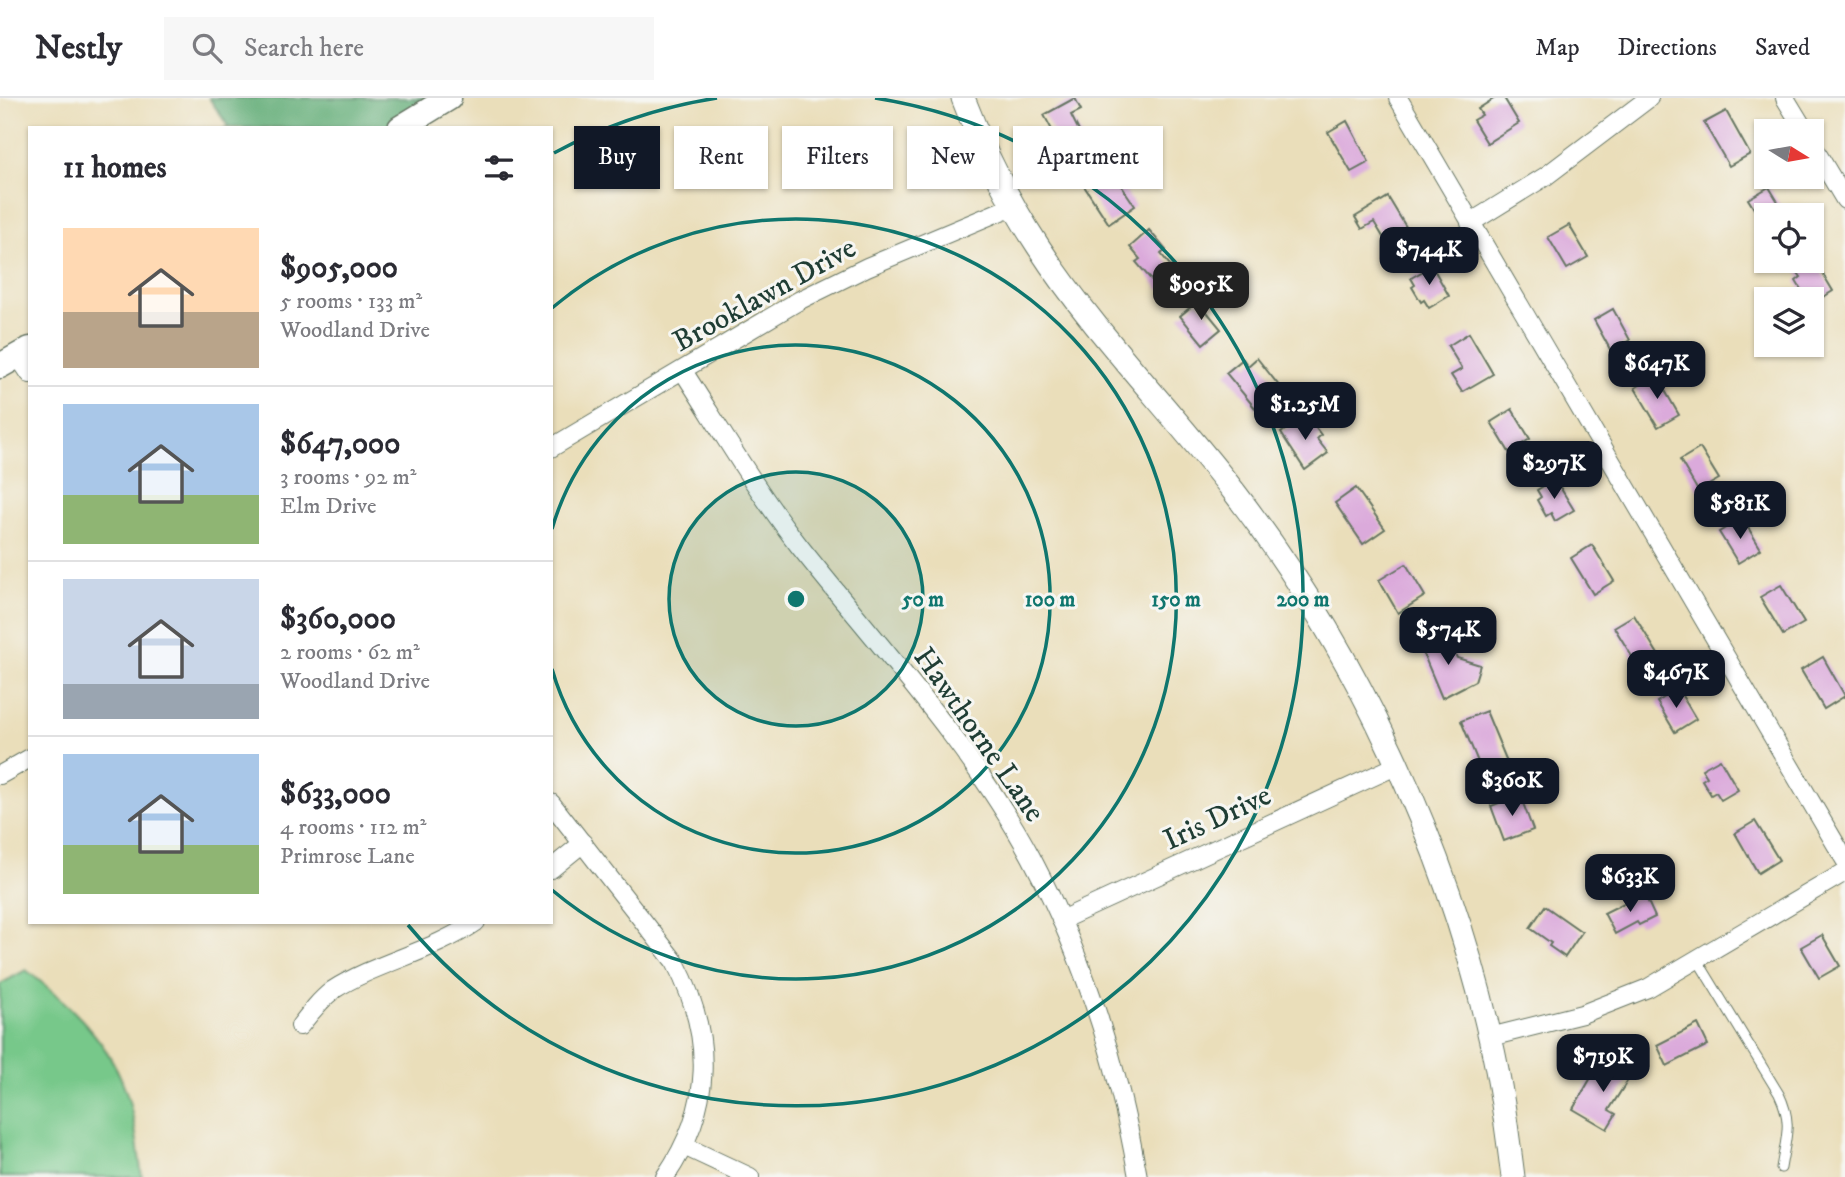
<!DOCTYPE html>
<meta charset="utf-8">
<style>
body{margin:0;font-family:"IM FELL DW Pica",serif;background:#f7f7f7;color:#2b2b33;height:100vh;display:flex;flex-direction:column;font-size:26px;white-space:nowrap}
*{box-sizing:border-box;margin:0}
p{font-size:23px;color:#7c7c81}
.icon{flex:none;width:38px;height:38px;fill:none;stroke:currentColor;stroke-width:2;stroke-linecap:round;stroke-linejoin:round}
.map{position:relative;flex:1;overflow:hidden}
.details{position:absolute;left:28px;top:28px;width:525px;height:798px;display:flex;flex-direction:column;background:#fff;border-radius:0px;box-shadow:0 2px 5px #0004}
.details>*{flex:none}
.hud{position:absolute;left:574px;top:28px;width:665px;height:63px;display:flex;gap:14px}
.needle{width:46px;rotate:101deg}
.controls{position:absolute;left:1754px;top:21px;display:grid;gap:14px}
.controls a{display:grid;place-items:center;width:70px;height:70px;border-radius:0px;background:#fff;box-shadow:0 2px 5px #0004;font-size:35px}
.price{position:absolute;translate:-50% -60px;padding:0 16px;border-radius:14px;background:#111827;color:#fff;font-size:23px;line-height:46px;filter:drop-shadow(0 2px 4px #0008)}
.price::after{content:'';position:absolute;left:50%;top:42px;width:21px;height:16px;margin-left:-10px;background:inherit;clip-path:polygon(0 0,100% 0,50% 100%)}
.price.selected{background:#222;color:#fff}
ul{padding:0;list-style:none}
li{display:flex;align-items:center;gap:21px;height:175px;padding:0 35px}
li+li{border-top:2px solid #e1e1e2}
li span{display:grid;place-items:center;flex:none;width:196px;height:140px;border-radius:0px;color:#555}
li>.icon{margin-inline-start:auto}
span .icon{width:84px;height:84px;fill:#fffc;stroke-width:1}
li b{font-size:30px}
h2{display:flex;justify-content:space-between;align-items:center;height:84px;padding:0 35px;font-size:30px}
.chip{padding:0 24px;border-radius:0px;background:#fff;box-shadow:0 2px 5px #0004;font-size:24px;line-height:63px}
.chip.selected{background:#111827;color:#fff}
header{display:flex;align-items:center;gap:42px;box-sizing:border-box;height:98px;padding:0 35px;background:#fff;border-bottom:2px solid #e1e1e2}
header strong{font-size:33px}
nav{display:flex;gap:38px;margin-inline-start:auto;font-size:24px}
.search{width:490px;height:63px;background:#f7f7f7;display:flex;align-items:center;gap:18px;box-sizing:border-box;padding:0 24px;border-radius:0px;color:#7c7c81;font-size:26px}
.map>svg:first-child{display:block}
.green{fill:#77c88a;stroke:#4b825f;stroke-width:2}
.forest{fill:#61ac76;stroke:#407455;stroke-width:2}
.building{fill:#dbaadb}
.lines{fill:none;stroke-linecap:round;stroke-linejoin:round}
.service-casing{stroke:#667563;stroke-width:11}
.minor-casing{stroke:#667563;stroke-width:20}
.tertiary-casing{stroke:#667563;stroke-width:25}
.secondary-casing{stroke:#667563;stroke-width:27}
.service{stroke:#fff;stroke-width:9}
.minor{stroke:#fff;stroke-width:18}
.tertiary{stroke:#fff;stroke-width:23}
.secondary{stroke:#fff;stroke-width:24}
.ring{fill:none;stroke:#0f766e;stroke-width:3.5}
.labels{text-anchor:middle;stroke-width:6;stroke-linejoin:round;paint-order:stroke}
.street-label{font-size:30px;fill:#1f3d34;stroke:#f6f6f2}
.centre{fill:#0f766e;stroke:#f6f6f2;stroke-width:3.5}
.ring-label{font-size:21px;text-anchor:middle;font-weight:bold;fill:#0f766e;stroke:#f6f6f2;stroke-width:6;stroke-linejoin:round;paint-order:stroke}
</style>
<header>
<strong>Nestly</strong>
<div class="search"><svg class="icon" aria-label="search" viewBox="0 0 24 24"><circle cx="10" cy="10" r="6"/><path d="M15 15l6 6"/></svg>Search here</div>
<nav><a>Map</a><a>Directions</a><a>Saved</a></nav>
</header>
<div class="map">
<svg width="1845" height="1079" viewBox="0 0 1845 1079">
<rect width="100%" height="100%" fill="#f6f6f2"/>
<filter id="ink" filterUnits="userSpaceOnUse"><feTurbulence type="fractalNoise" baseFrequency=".0143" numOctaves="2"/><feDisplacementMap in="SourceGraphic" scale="14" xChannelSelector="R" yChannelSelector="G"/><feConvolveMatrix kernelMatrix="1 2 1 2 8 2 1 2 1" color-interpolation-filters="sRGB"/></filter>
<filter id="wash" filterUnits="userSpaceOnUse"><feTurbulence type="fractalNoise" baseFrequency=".00686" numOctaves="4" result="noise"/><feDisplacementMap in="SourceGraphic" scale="28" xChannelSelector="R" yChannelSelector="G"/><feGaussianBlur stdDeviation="1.57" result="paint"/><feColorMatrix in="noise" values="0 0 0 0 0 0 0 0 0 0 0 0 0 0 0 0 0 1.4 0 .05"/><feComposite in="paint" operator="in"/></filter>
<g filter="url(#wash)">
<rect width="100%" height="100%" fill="#eadeba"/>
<path class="green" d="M26 872C69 905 113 946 128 1000 136 1025 138 1053 142 1079H0V886Z"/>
<path class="forest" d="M209 0H447L398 30H225L228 28Z"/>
<g id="blocks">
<g class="building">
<path d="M1075 0 1081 12 1071 17 1086 47 1066 58 1044 17Z"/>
<path d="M1495 0H1504L1519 25 1487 45 1473 22 1482 17 1478 11Z"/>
<path d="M1726 13 1750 56 1729 68 1704 25Z"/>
<path d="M1347 23 1369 64 1351 74 1328 34Z"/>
<path d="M1101 76 1106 83 1114 77 1135 108 1109 126 1084 88Z"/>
<path d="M1769 89 1786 117H1758L1748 101Z"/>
<path d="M1388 99 1406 129 1385 142 1374 124 1362 131 1355 119Z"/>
<path d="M1569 127 1588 159 1567 171 1548 139Z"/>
<path d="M1149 132 1166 152 1161 156 1178 177 1160 192 1136 164 1140 161 1130 149Z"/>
<path d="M1814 161 1833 193 1815 204 1810 195 1805 198 1796 183 1801 179 1796 172Z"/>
<path d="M1432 168 1449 198 1429 210 1424 202 1421 204 1412 189 1415 187 1411 180Z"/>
<path d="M1198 203 1221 231 1203 246 1180 218Z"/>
<path d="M1613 211 1630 242 1611 253 1594 222Z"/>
<path d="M1469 235 1493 276 1462 294 1451 277 1462 271 1448 248Z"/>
<path d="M1257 260 1280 289 1255 310 1226 275 1243 261 1248 268Z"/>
<path d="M1656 277 1679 317 1658 329 1635 290Z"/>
<path d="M1512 311 1530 341 1509 354 1491 324Z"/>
<path d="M1305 316 1321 337 1317 341 1328 355 1305 372 1281 335Z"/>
<path d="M1700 350 1719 381 1698 393 1680 362Z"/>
<path d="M1555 381 1574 412 1555 423 1551 415 1546 418 1537 402 1541 399 1537 392Z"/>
<path d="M1356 390 1385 431 1363 446 1335 405Z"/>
<path d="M1737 423 1743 431 1747 428 1761 451 1738 465 1719 434Z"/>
<path d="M1592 447 1614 483 1593 496 1571 460Z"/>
<path d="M1406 466 1425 498 1398 515 1379 482Z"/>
<path d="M1781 487 1804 525 1783 537 1760 499Z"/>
<path d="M1634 517 1659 558 1639 570 1614 529Z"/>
<path d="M1445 536 1457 560 1480 567 1475 583 1442 600 1420 548Z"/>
<path d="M1823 559 1845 598 1824 611 1801 572Z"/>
<path d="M1678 591 1696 621 1675 634 1657 604Z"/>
<path d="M1486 613 1508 666 1483 676 1461 623Z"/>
<path d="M1720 661 1738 692 1721 702 1716 694 1711 697 1702 682 1707 679 1702 671Z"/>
<path d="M1520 697 1533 732 1504 743 1491 708Z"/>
<path d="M1755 723 1779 762 1758 775 1735 735Z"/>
<path d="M1644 795 1655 819 1639 827 1637 824 1615 836 1604 815Z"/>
<path d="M1545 808 1582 834 1565 859 1549 848 1551 845 1530 830Z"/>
<path d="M1822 837 1840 868 1819 880 1801 849Z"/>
<path d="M1698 926 1708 947 1667 968 1657 947Z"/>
<path d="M1615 963 1633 974 1609 1012 1616 1016 1607 1031 1573 1011 1596 971 1606 977Z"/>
</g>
</g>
</g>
<g filter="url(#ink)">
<use href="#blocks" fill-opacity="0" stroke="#667563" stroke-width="2"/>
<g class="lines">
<defs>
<path id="service" d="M1698 863 1779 996C1793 1025 1786 1039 1781 1070"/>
<g id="minor">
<path d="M1398 0 1845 762"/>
<path d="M1785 0 1805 33"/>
<path d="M1811 45 1845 102"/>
<path d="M1470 125 1546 78 1649 0"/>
<path d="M18 258 30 276"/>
<path d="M683 273C721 332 757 394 800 449 880 550 969 644 1031 759 1083 858 1119 969 1138 1079"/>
<path d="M551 350 800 202 867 169 1013 108"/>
<path d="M0 677 30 660"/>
<path d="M551 705 675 864C714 939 713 1009 665 1079"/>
<path d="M551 771 583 745"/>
<path d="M1061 822 1398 667"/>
<path d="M300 928C310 915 320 902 333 892 377 864 432 854 476 824"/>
<path d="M1490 939 1582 916 1648 890 1845 774"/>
<path d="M684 1048 750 1079"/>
</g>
<path id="tertiary" d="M963 0C983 52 1007 101 1038 148 1095 236 1171 312 1235 395 1355 551 1446 746 1490 939 1501 985 1507 1032 1513 1079"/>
<g id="secondary">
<path d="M400 30 449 0"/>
<path d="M0 268 30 251"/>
</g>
</defs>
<use href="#service" class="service-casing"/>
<use href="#minor" class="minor-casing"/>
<use href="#tertiary" class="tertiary-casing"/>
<use href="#secondary" class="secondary-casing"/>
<use href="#service" class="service"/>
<use href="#minor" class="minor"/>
<use href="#tertiary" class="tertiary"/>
<use href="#secondary" class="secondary"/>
</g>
</g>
<circle cx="796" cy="501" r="127" fill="#0f766e" fill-opacity=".12"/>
<g class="ring">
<circle cx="796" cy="501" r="127"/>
<path d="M552 431A254 254 0 1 1 552 571"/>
<path d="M552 210A380 380 0 1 1 552 792"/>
<path d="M554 55A507 507 0 0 1 717 0M875 0A507 507 0 1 1 408 827"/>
</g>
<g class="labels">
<g class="street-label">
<text transform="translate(764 196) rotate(-29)" y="10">Brooklawn Drive</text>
<text transform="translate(980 636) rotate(55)" y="10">Hawthorne Lane</text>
<text transform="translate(1217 719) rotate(-25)" y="10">Iris Drive</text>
</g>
</g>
<circle cx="796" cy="501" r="10" class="centre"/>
<g class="ring-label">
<text x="923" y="508">50 m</text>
<text x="1050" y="508">100 m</text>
<text x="1176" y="508">150 m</text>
<text x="1303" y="508">200 m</text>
</g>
</svg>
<div class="controls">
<a><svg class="needle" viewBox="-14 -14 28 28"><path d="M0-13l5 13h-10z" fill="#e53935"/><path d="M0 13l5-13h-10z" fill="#7c7c81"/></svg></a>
<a><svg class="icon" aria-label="locate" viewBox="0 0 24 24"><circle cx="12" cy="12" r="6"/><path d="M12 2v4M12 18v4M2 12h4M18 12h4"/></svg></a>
<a><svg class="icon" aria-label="layers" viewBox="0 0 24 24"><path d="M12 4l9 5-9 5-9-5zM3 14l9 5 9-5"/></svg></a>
</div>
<b class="price" style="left:1429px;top:189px">$744K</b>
<b class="price selected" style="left:1201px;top:224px">$905K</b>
<b class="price" style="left:1657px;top:303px">$647K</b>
<b class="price" style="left:1305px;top:344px">$1.25M</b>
<b class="price" style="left:1554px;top:403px">$297K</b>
<b class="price" style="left:1740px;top:443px">$581K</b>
<b class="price" style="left:1448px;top:569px">$574K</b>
<b class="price" style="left:1676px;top:612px">$467K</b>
<b class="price" style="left:1512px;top:720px">$360K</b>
<b class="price" style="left:1630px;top:816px">$633K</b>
<b class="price" style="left:1603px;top:996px">$719K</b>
<div class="hud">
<a class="chip selected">Buy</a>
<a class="chip">Rent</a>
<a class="chip">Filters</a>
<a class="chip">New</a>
<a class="chip">Apartment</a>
</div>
<section class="details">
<h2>11 homes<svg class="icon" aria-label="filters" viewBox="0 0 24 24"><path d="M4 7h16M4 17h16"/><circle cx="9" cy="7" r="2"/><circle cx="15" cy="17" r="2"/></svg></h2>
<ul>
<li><span style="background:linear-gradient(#ffd9b3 60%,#b9a48a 0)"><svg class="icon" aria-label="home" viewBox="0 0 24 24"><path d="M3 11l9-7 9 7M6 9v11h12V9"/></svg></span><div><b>$905,000</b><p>5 rooms · 133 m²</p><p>Woodland Drive</p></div></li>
<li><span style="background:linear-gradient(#a9c7e8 65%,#8fb573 0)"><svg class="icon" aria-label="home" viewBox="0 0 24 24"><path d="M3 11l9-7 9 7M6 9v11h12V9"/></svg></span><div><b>$647,000</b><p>3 rooms · 92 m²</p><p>Elm Drive</p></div></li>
<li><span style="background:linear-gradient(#c9d6e8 75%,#9aa5b1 0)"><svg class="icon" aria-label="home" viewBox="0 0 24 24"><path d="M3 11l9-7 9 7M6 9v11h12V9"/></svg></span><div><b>$360,000</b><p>2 rooms · 62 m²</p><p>Woodland Drive</p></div></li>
<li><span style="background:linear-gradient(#a9c7e8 65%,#8fb573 0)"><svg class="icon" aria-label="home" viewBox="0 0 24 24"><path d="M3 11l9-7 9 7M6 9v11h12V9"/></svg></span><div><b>$633,000</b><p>4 rooms · 112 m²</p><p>Primrose Lane</p></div></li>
</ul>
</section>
</div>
